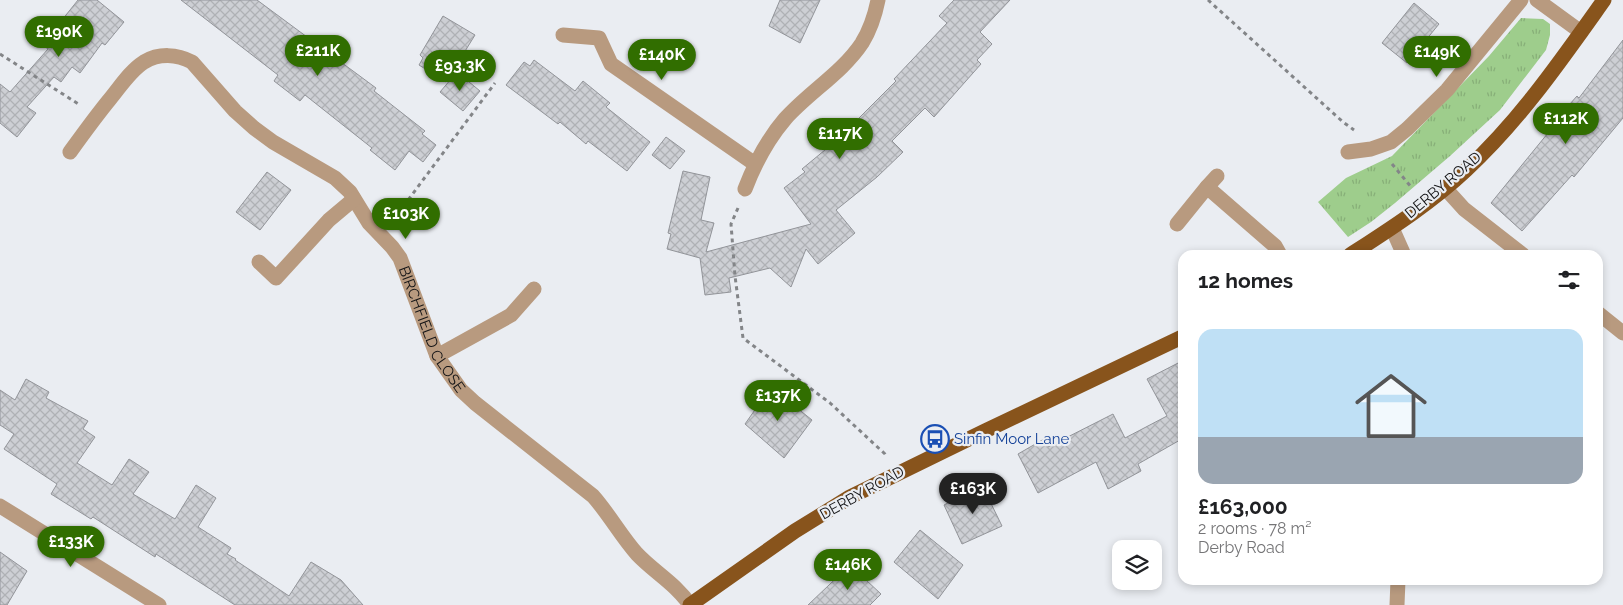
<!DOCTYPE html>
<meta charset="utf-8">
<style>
body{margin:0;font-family:Raleway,sans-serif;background:#f6f6f6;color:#202124;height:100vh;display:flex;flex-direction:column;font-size:19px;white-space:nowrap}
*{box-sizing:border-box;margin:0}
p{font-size:16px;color:#757577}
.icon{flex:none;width:28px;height:28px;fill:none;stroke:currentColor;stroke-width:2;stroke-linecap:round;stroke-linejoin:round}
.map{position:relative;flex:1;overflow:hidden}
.sheet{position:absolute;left:1178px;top:250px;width:425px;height:335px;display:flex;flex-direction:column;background:#fff;border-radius:15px;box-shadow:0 2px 8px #0003}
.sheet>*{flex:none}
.buttons{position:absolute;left:1112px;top:540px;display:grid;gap:10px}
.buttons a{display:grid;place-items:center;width:50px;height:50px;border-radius:10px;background:#fff;box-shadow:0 2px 8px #0003;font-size:25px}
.price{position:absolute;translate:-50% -42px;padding:0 11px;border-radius:18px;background:#316e00;color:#fff;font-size:16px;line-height:32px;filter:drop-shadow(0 1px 2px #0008)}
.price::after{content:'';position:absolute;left:50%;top:30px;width:15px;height:11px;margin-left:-8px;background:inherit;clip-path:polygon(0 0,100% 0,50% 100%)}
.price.current{background:#222;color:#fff}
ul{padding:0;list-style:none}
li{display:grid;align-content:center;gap:10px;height:265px;padding:0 20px}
li span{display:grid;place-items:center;height:155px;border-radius:15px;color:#555}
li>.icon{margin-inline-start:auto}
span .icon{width:90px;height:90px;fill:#fffc;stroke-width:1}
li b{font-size:21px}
h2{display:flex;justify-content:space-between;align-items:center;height:60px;padding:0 20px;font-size:21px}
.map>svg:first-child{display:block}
.grass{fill:url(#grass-tufts)}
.building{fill:url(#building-cross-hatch);stroke:#929499}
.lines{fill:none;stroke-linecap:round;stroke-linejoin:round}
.path{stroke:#838588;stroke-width:3;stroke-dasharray:4 4;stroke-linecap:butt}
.minor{stroke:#b89a7f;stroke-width:15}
.major{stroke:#88541c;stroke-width:15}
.labels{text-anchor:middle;stroke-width:4.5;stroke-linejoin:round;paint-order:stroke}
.street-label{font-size:15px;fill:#141416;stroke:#eaedf2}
.transit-label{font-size:15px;fill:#164399;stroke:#eaedf2;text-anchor:start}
</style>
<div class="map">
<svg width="1623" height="605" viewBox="0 0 1623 605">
<defs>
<pattern id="grass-tufts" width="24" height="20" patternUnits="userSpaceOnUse" patternTransform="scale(1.25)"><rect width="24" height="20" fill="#9ecd8c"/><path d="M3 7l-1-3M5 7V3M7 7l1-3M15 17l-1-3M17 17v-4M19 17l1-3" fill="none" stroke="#87af78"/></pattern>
<pattern id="building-cross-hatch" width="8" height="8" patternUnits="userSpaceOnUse" patternTransform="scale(1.25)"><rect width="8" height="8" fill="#cdcfd4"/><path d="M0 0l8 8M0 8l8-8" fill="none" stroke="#afb1b5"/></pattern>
</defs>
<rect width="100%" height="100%" fill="#eaedf2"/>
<path class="grass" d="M1521 18 1543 19 1550 24V35L1546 50 1500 110 1450 156 1395 203 1371 222 1348 237 1318 202 1346 178 1392 156 1489 56Z"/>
<g class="building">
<path d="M78 0H97L124 22 105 45 102 43 80 73 72 67 61 82 54 77 27 107 36 113 17 137 0 123V84L10 92 48 49 39 42 58 17 62 20Z"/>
<path d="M181 0H257L376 88 374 91 425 131 422 134 436 145 423 162 409 151 395 170 370 150 372 148 305 95 300 101 274 81 278 75Z"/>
<path d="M780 0H820L800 43 769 26Z"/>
<path d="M954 0H1010L980 32 992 44 977 60 981 64 934 117 925 108 892 141 903 152 877 177 836 210 855 233 818 264 806 249 791 287 770 268 729 278 731 292 705 295 700 258 667 249 671 234 668 233 683 171 710 177 701 220 714 223 706 252 811 224 784 188 805 172 802 169 837 140 896 81 894 79 947 23 939 16Z"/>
<path d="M1414 3 1439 24 1407 63 1382 43Z"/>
<path d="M443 16 475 35 446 82 419 65 423 58 420 55Z"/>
<path d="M1623 40V118L1574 177 1572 175 1522 231 1491 203 1548 133 1546 131 1577 96 1579 98Z"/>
<path d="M534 60 575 91 583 81 610 103 606 107 650 142 627 171 588 141 586 144 560 122 558 124 506 85 524 62 530 66Z"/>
<path d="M457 72 480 91 463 111 440 92Z"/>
<path d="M666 137 685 151 670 169 652 155Z"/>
<path d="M267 172 291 190 260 230 236 212Z"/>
<path d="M1182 361V444L1180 440 1138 464 1141 471 1108 489 1096 462 1038 493 1018 454 1044 439 1048 447 1113 414 1125 438 1167 416 1147 379Z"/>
<path d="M26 379 49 392 46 398 88 421 83 429 95 437 77 463 112 485 129 459 149 472 133 494 175 519 196 485 216 498 198 527 231 548 227 554 236 559 235 560 289 596 311 562 341 580 363 605H235L156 554 155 557 93 517 91 519 51 494 57 484 4 449 14 434 0 425V390L15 400Z"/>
<path d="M771 387 812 420 784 458 745 424Z"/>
<path d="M982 485 1002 526 962 544 944 505Z"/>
<path d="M920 530 963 565 938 599 894 562Z"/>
<path d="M0 552 27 571 7 605H0Z"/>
<path d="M850 565 881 594 870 605H808Z"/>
</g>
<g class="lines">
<g class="path">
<path d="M1208 0 1343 122 1354 130"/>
<path d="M0 54 80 105"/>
<path d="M1392 164 1412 188"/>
<path d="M738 208 731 224 735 276 743 338 830 403 885 454 887 457"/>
<path d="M394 219 495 83"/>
</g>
<g class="minor">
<path d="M1537 0 1581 32"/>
<path d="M563 35 599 38 611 64 755 164"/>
<path id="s1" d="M70 152C83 134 96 116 110 99 120 87 130 71 144 62 159 53 177 54 192 62L235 111 254 128 273 142 335 178 350 192 369 223 392 247 400 258 437 356 461 390 475 403 593 496C609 514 621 536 637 554 654 572 676 584 690 605"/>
<path d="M1348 152 1371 149 1391 142 1407 129 1447 90 1521 0"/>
<path d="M1207 187 1217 176"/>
<path d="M1445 188 1464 209 1523 255"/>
<path d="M745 189C755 163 767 140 785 119 808 93 843 72 862 43 870 30 875 15 878 0"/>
<path d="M1177 224 1207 187 1275 246 1280 255"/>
<path d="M1392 228 1404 255"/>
<path d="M259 262 276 278 329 220 354 199"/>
<path d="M1598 313 1623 333"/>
<path d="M437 356 511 315 534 289"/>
<path d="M0 506 159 605"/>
<path d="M1397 605 1398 580"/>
</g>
<g class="major">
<path d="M1350 255C1390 229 1431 203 1466 170 1520 120 1562 59 1604 0"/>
<path d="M690 605 795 531 850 497 985 431 1182 337"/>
</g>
</g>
<defs>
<symbol id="bus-ring" viewBox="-11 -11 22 22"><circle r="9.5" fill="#eaedf2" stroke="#1a4fb4" stroke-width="1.5"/><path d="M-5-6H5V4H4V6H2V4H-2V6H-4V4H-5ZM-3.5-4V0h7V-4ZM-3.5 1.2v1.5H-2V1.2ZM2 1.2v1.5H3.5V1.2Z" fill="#1a4fb4"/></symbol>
</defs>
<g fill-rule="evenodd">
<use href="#bus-ring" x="919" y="423" width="32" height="32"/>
</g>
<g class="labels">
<g class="street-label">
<text transform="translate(1443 185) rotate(-40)" y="5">DERBY ROAD</text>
<text dy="5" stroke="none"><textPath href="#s1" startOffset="535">BIRCHFIELD CLOSE</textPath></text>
<text transform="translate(862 493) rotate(-29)" y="5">DERBY ROAD</text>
</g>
<g class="transit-label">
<text x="954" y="444">Sinfin Moor Lane</text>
</g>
</g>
</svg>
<div class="buttons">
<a><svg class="icon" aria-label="layers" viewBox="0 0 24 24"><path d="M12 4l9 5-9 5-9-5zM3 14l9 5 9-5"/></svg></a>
</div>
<b class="price" style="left:59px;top:58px">£190K</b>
<b class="price" style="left:318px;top:77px">£211K</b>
<b class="price" style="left:1437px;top:78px">£149K</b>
<b class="price" style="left:662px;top:81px">£140K</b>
<b class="price" style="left:460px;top:92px">£93.3K</b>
<b class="price" style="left:1566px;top:145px">£112K</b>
<b class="price" style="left:840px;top:160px">£117K</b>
<b class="price" style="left:406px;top:240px">£103K</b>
<b class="price" style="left:778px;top:422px">£137K</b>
<b class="price current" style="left:973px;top:515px">£163K</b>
<b class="price" style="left:71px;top:568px">£133K</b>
<b class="price" style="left:848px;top:591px">£146K</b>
<section class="sheet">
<h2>12 homes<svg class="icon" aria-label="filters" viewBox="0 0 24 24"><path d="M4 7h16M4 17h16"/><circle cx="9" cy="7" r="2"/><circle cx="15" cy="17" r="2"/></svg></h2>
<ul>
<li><span style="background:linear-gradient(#bfe0f5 70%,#9aa5b1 0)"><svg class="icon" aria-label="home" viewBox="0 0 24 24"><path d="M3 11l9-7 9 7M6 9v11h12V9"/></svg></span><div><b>£163,000</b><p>2 rooms · 78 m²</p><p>Derby Road</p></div></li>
</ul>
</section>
</div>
